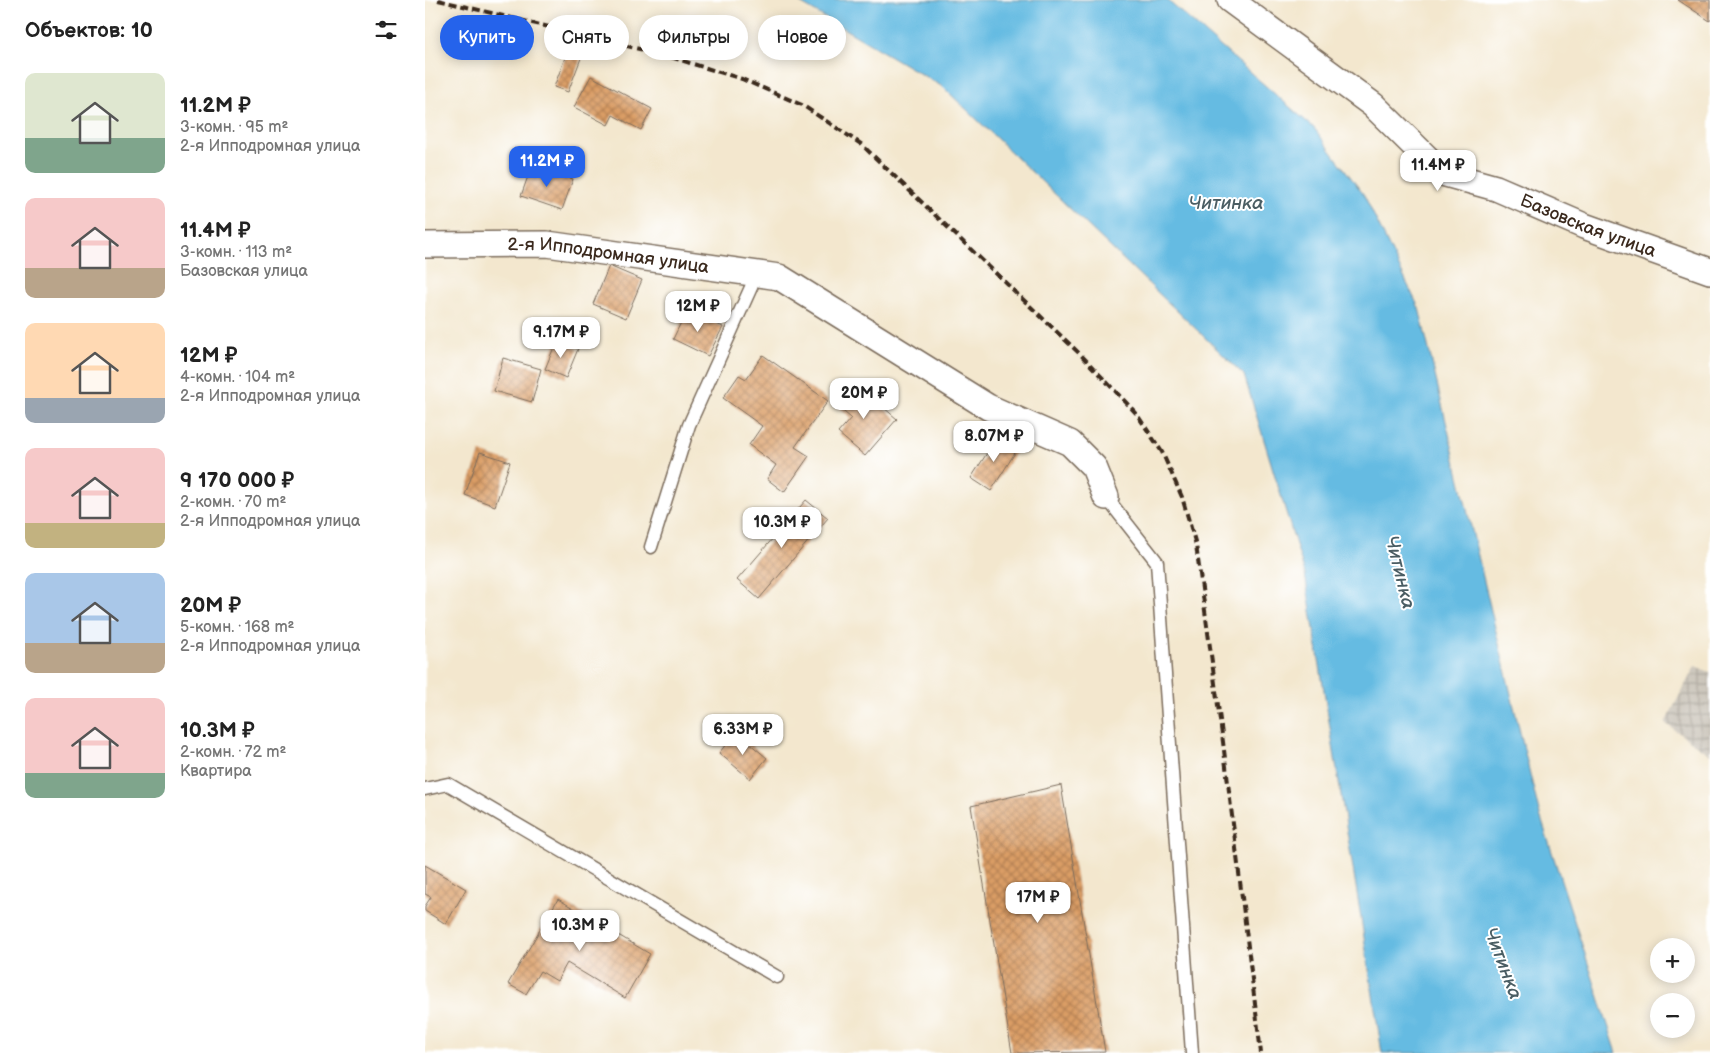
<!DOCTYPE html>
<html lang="ru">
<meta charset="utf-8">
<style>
body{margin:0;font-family:"Balsamiq Sans",sans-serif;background:#f2f2f2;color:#222;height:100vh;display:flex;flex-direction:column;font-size:19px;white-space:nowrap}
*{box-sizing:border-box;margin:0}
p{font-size:16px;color:#767676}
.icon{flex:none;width:28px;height:28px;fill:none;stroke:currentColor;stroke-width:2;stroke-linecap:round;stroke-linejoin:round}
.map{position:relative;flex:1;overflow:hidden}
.side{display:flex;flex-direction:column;background:#fff;width:425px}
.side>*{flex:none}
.guide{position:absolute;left:15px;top:15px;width:475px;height:45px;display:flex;gap:10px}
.fabs{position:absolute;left:1225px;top:938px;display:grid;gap:10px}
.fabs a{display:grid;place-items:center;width:45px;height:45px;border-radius:50%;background:#fff;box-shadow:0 2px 12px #0003;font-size:25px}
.price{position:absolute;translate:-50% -42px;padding:0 11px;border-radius:10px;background:#fff;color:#222;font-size:16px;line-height:32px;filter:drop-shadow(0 1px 2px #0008)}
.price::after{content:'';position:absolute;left:50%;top:30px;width:15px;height:11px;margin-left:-8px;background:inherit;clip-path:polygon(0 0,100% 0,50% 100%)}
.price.current{background:#2563eb;color:#fff}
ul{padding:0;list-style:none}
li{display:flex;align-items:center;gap:15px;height:125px;padding:0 25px}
li span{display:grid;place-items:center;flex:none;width:140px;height:100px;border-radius:10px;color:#555}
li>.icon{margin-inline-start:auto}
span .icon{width:60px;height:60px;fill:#fffc;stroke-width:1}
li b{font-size:21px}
h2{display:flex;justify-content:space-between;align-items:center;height:60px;padding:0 25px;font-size:21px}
.chip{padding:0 18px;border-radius:22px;background:#fff;box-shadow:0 2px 12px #0003;font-size:18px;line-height:45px}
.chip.current{background:#2563eb;color:#fff}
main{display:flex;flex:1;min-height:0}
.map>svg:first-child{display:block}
.industrial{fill:url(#industrial-grid)}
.water{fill:#65bbe2;stroke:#507280}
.building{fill:url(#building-cross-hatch)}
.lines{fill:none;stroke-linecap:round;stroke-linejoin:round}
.service-casing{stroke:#7b6c5c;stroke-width:15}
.minor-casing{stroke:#7b6c5c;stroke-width:28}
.service{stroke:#fff;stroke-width:12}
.minor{stroke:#fff;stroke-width:25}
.rail{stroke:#3b2a1e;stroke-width:4;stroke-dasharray:8 4;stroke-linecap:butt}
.labels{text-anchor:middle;stroke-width:4;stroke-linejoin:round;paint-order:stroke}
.street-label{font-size:18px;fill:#3b2a1e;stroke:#fff}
.water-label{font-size:19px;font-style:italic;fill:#4a5d63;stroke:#fff}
</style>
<main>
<section class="side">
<h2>Объектов: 10<svg class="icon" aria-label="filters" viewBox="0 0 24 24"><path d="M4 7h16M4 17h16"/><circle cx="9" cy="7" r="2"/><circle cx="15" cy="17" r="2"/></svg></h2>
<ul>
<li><span style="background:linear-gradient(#dfe7d0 65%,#7fa58c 0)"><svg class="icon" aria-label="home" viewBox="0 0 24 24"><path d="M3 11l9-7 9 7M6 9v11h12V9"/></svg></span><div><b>11.2M ₽</b><p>3-комн. · 95 m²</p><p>2-я Ипподромная улица</p></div></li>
<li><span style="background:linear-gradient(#f6c9c9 70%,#b9a48a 0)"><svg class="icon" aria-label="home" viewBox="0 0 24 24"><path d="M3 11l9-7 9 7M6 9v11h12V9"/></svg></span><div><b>11.4M ₽</b><p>3-комн. · 113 m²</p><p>Базовская улица</p></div></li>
<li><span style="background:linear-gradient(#ffd9b3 75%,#9aa5b1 0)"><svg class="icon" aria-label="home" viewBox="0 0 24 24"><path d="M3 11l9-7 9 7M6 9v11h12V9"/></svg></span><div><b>12M ₽</b><p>4-комн. · 104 m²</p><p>2-я Ипподромная улица</p></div></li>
<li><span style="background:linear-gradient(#f6c9c9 75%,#c2b280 0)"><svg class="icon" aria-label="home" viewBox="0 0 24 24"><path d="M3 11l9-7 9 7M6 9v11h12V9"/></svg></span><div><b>9 170 000 ₽</b><p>2-комн. · 70 m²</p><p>2-я Ипподромная улица</p></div></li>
<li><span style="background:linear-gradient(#a9c7e8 70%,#b9a48a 0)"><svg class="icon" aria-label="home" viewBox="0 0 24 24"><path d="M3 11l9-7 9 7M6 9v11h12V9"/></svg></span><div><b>20M ₽</b><p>5-комн. · 168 m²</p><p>2-я Ипподромная улица</p></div></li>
<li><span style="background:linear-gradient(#f6c9c9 75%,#7fa58c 0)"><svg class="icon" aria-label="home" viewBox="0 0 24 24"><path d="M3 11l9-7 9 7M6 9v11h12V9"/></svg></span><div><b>10.3M ₽</b><p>2-комн. · 72 m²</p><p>Квартира</p></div></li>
</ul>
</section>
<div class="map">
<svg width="1285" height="1053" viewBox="0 0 1285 1053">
<defs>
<pattern id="industrial-grid" width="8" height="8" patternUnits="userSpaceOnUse" patternTransform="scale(1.25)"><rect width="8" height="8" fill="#c9c3b8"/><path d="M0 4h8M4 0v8" fill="none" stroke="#a49f95"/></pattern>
<pattern id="building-cross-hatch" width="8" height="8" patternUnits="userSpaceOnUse" patternTransform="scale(1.25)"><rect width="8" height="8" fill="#da9d65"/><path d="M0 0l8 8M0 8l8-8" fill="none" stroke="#b28053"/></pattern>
</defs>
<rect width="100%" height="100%" fill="#fff"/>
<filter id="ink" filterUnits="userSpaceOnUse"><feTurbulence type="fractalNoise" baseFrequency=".02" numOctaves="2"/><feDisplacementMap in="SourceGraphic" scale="10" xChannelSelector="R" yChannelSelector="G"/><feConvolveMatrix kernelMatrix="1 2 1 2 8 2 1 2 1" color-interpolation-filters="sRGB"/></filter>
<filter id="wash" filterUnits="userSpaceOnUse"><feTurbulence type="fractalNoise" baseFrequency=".0096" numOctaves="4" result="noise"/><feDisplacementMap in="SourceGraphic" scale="20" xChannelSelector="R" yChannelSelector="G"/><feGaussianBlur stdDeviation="1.12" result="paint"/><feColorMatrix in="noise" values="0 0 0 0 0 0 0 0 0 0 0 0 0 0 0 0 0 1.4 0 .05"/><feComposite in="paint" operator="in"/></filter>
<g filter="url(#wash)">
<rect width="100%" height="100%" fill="#f3e7ce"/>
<path class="industrial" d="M1270 666 1285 672V755L1240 723Z"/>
<path class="water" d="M370 0H742L889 128 939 195 994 308 1114 812 1192 1053H957L933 899 880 574 819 375 518 87Z"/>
<g id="blocks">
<g class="building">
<path d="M1253 0H1285V21Z"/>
<path d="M144 47 158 53 143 92 129 87Z"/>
<path d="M166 76 227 109 216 130 188 115 183 125 149 107Z"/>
<path d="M107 165 148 179 137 210 96 196Z"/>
<path d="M184 266 217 280 201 318 168 304Z"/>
<path d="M262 310 298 327 283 356 248 339Z"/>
<path d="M132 340 153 349 141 378 120 369Z"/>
<path d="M338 355 403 401 370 447 384 456 359 492 342 479 351 465 324 445 337 426 298 398 314 375 321 379Z"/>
<path d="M78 358 116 369 107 402 69 391Z"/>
<path d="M431 384 472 419 440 456 413 433 426 418 412 406Z"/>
<path d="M573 436 593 448 566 491 546 478Z"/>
<path d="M55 452 85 462 70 506 40 495Z"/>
<path d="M381 500 403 518 334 599 312 580Z"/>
<path d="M311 732 342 758 325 779 294 753Z"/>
<path d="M636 785 680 1052 587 1053 546 806Z"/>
<path d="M0 865 41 889 21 924 0 911V906L6 897 0 894Z"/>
<path d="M133 899 225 954 200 998 142 963 132 981 115 971 101 994 83 984Z"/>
</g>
</g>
</g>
<g filter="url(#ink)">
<use href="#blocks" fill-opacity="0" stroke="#7b6c5c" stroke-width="1"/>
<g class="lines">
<defs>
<g id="service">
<path d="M681 497 732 562 767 1053"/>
<path d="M226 547 264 425 332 274"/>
<path d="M0 789 23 784 352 977"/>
</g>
<g id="minor">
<path id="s1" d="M805 0 948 105 1017 173 1071 188 1159 226 1285 271"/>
<path id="s2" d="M0 245 122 244 354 277 563 407 645 443 669 467 681 497"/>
</g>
</defs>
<use href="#service" class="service-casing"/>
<use href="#minor" class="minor-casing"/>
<use href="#service" class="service"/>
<use href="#minor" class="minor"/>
<path class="rail" d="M13 0 239 55 317 79 377 105 436 144 656 355 711 413 737 452 757 497 771 545 798 742 836 1053"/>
</g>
</g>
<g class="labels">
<g class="street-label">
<text dy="6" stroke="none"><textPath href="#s1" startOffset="430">Базовская улица</textPath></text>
<text dy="6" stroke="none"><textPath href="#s2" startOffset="184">2-я Ипподромная улица</textPath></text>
</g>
<g class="water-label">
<text x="801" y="209">Читинка</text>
<text transform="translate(976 572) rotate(76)" y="7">Читинка</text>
<text transform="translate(1079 963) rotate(69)" y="7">Читинка</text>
</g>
</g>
</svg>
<div class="fabs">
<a>+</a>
<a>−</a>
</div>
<b class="price current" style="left:122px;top:188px">11.2M ₽</b>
<b class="price" style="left:1013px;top:192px">11.4M ₽</b>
<b class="price" style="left:273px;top:333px">12M ₽</b>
<b class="price" style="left:136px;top:359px">9.17M ₽</b>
<b class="price" style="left:439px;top:420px">20M ₽</b>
<b class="price" style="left:569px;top:463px">8.07M ₽</b>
<b class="price" style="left:357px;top:549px">10.3M ₽</b>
<b class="price" style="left:318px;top:756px">6.33M ₽</b>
<b class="price" style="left:613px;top:924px">17M ₽</b>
<b class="price" style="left:155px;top:952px">10.3M ₽</b>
<div class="guide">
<a class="chip current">Купить</a>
<a class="chip">Снять</a>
<a class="chip">Фильтры</a>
<a class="chip">Новое</a>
</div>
</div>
</main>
